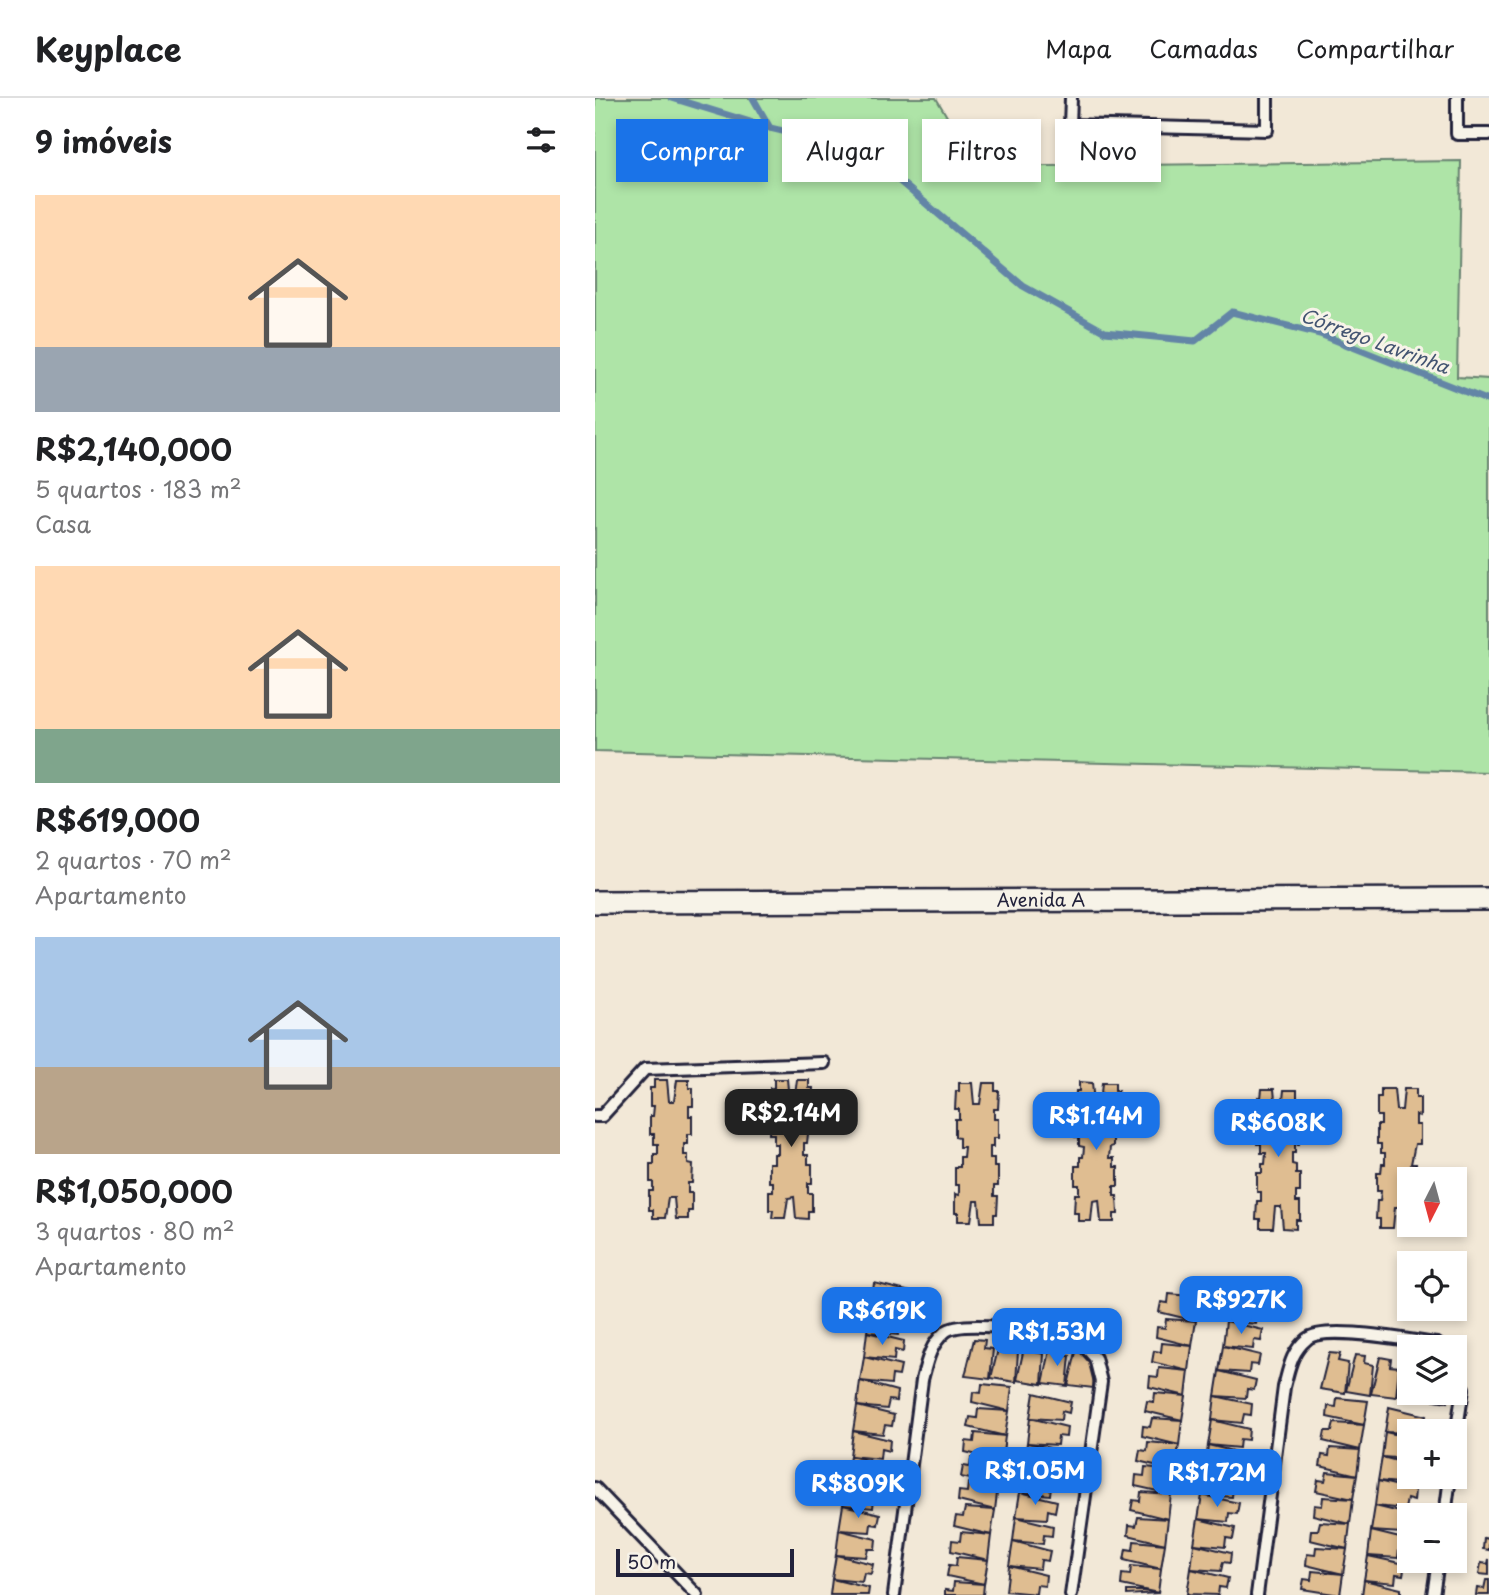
<!DOCTYPE html>
<html lang="pt">
<meta charset="utf-8">
<style>
body{margin:0;font-family:"Playpen Sans",sans-serif;background:#f2f2f2;color:#202124;height:100vh;display:flex;flex-direction:column;font-size:26px;white-space:nowrap}
*{box-sizing:border-box;margin:0}
p{font-size:23px;color:#757577}
.icon{flex:none;width:38px;height:38px;fill:none;stroke:currentColor;stroke-width:2;stroke-linecap:round;stroke-linejoin:round}
.map{position:relative;flex:1;overflow:hidden}
.details{display:flex;flex-direction:column;background:#fff;width:595px}
.details>*{flex:none}
.hud{position:absolute;left:21px;top:21px;width:665px;height:63px;display:flex;gap:14px}
.needle{width:46px;rotate:186deg}
.fabs{position:absolute;left:802px;top:1069px;display:grid;gap:14px}
.fabs a{display:grid;place-items:center;width:70px;height:70px;border-radius:0px;background:#fff;box-shadow:0 4px 10px #0003;font-size:35px}
.scale{position:absolute;left:21px;bottom:18px;width:178px;box-sizing:border-box;padding-left:7px;border:4px solid #22223b;border-top:0;font-size:19px;line-height:24px;white-space:nowrap;color:#22223b;-webkit-text-stroke:5px #f7f3e8;paint-order:stroke}
.price{position:absolute;translate:-50% -60px;padding:0 16px;border-radius:14px;background:#1a73e8;color:#fff;font-size:23px;line-height:46px;filter:drop-shadow(0 2px 4px #0008)}
.price::after{content:'';position:absolute;left:50%;top:42px;width:21px;height:16px;margin-left:-10px;background:inherit;clip-path:polygon(0 0,100% 0,50% 100%)}
.price.selected{background:#222;color:#fff}
ul{padding:0;list-style:none}
li{display:grid;align-content:center;gap:14px;height:371px;padding:0 35px}
li span{display:grid;place-items:center;height:217px;border-radius:0px;color:#555}
li>.icon{margin-inline-start:auto}
span .icon{width:126px;height:126px;fill:#fffc;stroke-width:1}
li b{font-size:30px}
h2{display:flex;justify-content:space-between;align-items:center;height:84px;padding:0 35px;font-size:30px}
.tag{padding:0 24px;border-radius:0px;background:#fff;box-shadow:0 4px 10px #0003;font-size:24px;line-height:63px}
.tag.selected{background:#1a73e8;color:#fff}
header{display:flex;align-items:center;gap:42px;box-sizing:border-box;height:98px;padding:0 35px;background:#fff;border-bottom:2px solid #e0e0e0}
header strong{font-size:33px}
nav{display:flex;gap:38px;margin-inline-start:auto;font-size:24px}
main{display:flex;flex:1;min-height:0}
.map>svg:first-child{display:block}
.green{fill:#aee4a7;stroke:#688371;stroke-width:2}
.lines{fill:none;stroke-linecap:round;stroke-linejoin:round}
.stream{stroke:#6385a6;stroke-width:7}
.building{fill:#dfbd91;stroke:#22223b;stroke-width:2}
.lane-casing{stroke:#22223b;stroke-width:16}
.street-casing{stroke:#22223b;stroke-width:26}
.lane{stroke:#f7f3e8;stroke-width:10}
.street{stroke:#f7f3e8;stroke-width:21}
.labels{text-anchor:middle;stroke-width:6;stroke-linejoin:round;paint-order:stroke}
.street-label{font-size:18px;fill:#22223b;stroke:#f7f3e8}
.water-label{font-size:19px;font-style:italic;fill:#435471;stroke:#f7f3e8}
</style>
<header>
<strong>Keyplace</strong>
<nav><a>Mapa</a><a>Camadas</a><a>Compartilhar</a></nav>
</header>
<main>
<section class="details">
<h2>9 imóveis<svg class="icon" aria-label="filters" viewBox="0 0 24 24"><path d="M4 7h16M4 17h16"/><circle cx="9" cy="7" r="2"/><circle cx="15" cy="17" r="2"/></svg></h2>
<ul>
<li><span style="background:linear-gradient(#ffd9b3 70%,#9aa5b1 0)"><svg class="icon" aria-label="home" viewBox="0 0 24 24"><path d="M3 11l9-7 9 7M6 9v11h12V9"/></svg></span><div><b>R$2,140,000</b><p>5 quartos · 183 m²</p><p>Casa</p></div></li>
<li><span style="background:linear-gradient(#ffd9b3 75%,#7fa58c 0)"><svg class="icon" aria-label="home" viewBox="0 0 24 24"><path d="M3 11l9-7 9 7M6 9v11h12V9"/></svg></span><div><b>R$619,000</b><p>2 quartos · 70 m²</p><p>Apartamento</p></div></li>
<li><span style="background:linear-gradient(#a9c7e8 60%,#b9a48a 0)"><svg class="icon" aria-label="home" viewBox="0 0 24 24"><path d="M3 11l9-7 9 7M6 9v11h12V9"/></svg></span><div><b>R$1,050,000</b><p>3 quartos · 80 m²</p><p>Apartamento</p></div></li>
</ul>
</section>
<div class="map">
<svg width="894" height="1497" viewBox="0 0 894 1497">
<rect width="100%" height="100%" fill="#f2e8d7"/>
<filter id="ink" filterUnits="userSpaceOnUse"><feTurbulence type="fractalNoise" baseFrequency=".0143" numOctaves="2"/><feDisplacementMap in="SourceGraphic" scale="14" xChannelSelector="R" yChannelSelector="G"/><feConvolveMatrix kernelMatrix="1 2 1 2 8 2 1 2 1" color-interpolation-filters="sRGB"/></filter>
<g filter="url(#ink)">
<path class="green" d="M0 0H341L382 69 866 63 862 279 894 281V674L0 653Z"/>
<g class="lines">
<g class="stream">
<path d="M77 0 175 30"/>
<path d="M158 0 175 30 268 52 428 188 510 234 600 243 637 214 725 236 894 303"/>
</g>
</g>
<g class="building">
<path d="M179 981H192L194 1002 199 1003 202 982H214V990H218L217 1008H214L213 1018H218L217 1036H213L212 1045H209V1057H213V1066H217V1085H213V1095H217V1113H213V1121L201 1120 199 1099 193 1100 190 1120H177L178 1112H174V1093H178V1084H174V1065H179V1056H183V1046H179V1036H174L175 1018H179L178 1008H175V990H179Z"/>
<path d="M59 982H72L74 1003H79L82 982H94V990H98V1008H94V1018H97V1036H93V1046H89V1057H93V1066L98 1067 97 1085H93V1095H97V1113H93V1121H81L79 1100H73L70 1120H58V1112H54V1093H58V1084H55V1066H59V1056H63V1046H59V1036H55V1018H58L59 1008H55V990H59Z"/>
<path d="M484 984 497 985 499 1005 505 1006 507 985H520V993H523V1011H519V1021H523L522 1039H518V1048L515 1049 514 1060H519V1069H523V1088H519V1098H522L523 1116H519V1124H506L504 1102 498 1103 496 1123H483V1115H479L480 1096H484V1087H480V1068H485V1059H488L489 1049 484 1048V1039H480V1021H484V1011H480L481 993H484Z"/>
<path d="M364 985H377L379 1006H385L388 985H400V993H404L403 1011H399V1021H403V1040H398V1049H395V1060H399V1069H403V1088H399V1098H403L402 1116H399V1124H386L384 1103H379L376 1123H363V1115H360V1096L364 1097V1087H360V1069H365V1059H368L369 1049H364V1040L360 1039V1021H364V1011H360L361 993H364Z"/>
<path d="M667 991H679L681 1012H687L689 992H702V1000H705V1018H701V1027L705 1028 704 1046H700V1055H697V1066L701 1067V1076H705V1094H701V1104H705V1122H701V1131L688 1130 686 1109H680L678 1130H665V1121H661L662 1103H666V1094H662V1075H667V1066H670L671 1055H666V1046H662V1027H666V1018H662L663 999 666 1000Z"/>
<path d="M786 991H799L801 1012H807L809 991H821V1000H825V1018L821 1017V1027H825V1046H820L816 1066H821L820 1076H825V1082H814V1127H820V1131L808 1130 806 1109H800L798 1130H785V1121H781L782 1103H785L786 1093H782V1075H786L787 1066H790V1055H786V1046H782V1027H786V1018H782V999H786Z"/>
<path d="M279 1185 316 1194 315 1204 307 1203 306 1212 276 1210Z"/>
<path d="M574 1196 605 1199 601 1223 564 1214 566 1204 573 1205Z"/>
<path d="M634 1199 671 1207 670 1218 663 1217 661 1226 631 1223Z"/>
<path d="M276 1210 313 1218 311 1229 304 1228 303 1237 272 1234Z"/>
<path d="M571 1221 601 1223 597 1248 561 1239 562 1229 570 1230Z"/>
<path d="M631 1223 668 1232 666 1243 659 1242 658 1251 628 1248Z"/>
<path d="M272 1234 309 1243 308 1254 300 1252 299 1262 269 1259Z"/>
<path d="M379 1241 390 1242 389 1250 398 1251 395 1281 370 1278Z"/>
<path d="M405 1243 415 1245 414 1252 423 1253 421 1284 396 1280Z"/>
<path d="M430 1245 441 1247 440 1254 449 1256 447 1286 422 1282Z"/>
<path d="M567 1245 597 1248 594 1273 557 1264 559 1253 566 1254Z"/>
<path d="M456 1248 467 1250 466 1257 475 1258 472 1288 448 1285Z"/>
<path d="M628 1248 665 1257 663 1267 655 1266 654 1275 624 1273Z"/>
<path d="M482 1250 492 1252V1259L500 1260 498 1290 473 1287Z"/>
<path d="M734 1255 745 1256 743 1263 753 1265 750 1295 725 1291Z"/>
<path d="M760 1257 770 1258 769 1265 778 1267 775 1297 751 1293Z"/>
<path d="M269 1259 306 1268 304 1278 297 1277 296 1286 265 1283Z"/>
<path d="M785 1259 796 1261 795 1268 804 1269 801 1299 776 1296Z"/>
<path d="M811 1261 814 1262V1295H828L827 1301 802 1298Z"/>
<path d="M564 1270 594 1273 591 1298 554 1289 555 1278 563 1279Z"/>
<path d="M624 1273 661 1282 659 1292 652 1291 651 1300 620 1298Z"/>
<path d="M265 1283 302 1293 301 1303 294 1302 292 1311 262 1308Z"/>
<path d="M387 1286 417 1289 414 1313 377 1304 378 1294 386 1295Z"/>
<path d="M439 1295 476 1304 474 1315 467 1313 466 1322 435 1320Z"/>
<path d="M560 1295 591 1298 587 1322 550 1313 552 1303 559 1304Z"/>
<path d="M829 1295H854L853 1304 828 1300Z"/>
<path d="M620 1298 657 1306 656 1317 649 1316 647 1325 617 1322Z"/>
<path d="M742 1300 773 1303 769 1327 732 1319 733 1308 741 1309Z"/>
<path d="M262 1308 299 1317 297 1328 290 1327 288 1336 258 1333Z"/>
<path d="M794 1309 831 1318 829 1328H822L821 1334 814 1335 790 1334Z"/>
<path d="M383 1311 414 1313 410 1338 373 1329 375 1319 382 1320Z"/>
<path d="M435 1320 472 1329 471 1339 463 1338 462 1347 432 1345Z"/>
<path d="M557 1320 587 1322 584 1347 547 1338 548 1328 555 1329Z"/>
<path d="M617 1322 654 1331 653 1342 645 1341 644 1350 613 1347Z"/>
<path d="M739 1325 769 1327 765 1352 728 1343 730 1333H737Z"/>
<path d="M258 1333 295 1342 294 1353 286 1351 285 1361 255 1358Z"/>
<path d="M790 1334 813 1339 814 1361 787 1359Z"/>
<path d="M380 1335 410 1338 407 1363 370 1354 371 1343 379 1344Z"/>
<path d="M553 1344 584 1347 580 1372 543 1363 545 1352 552 1353Z"/>
<path d="M432 1345 469 1353 467 1364 460 1363 458 1372 428 1369Z"/>
<path d="M613 1347 650 1356 649 1366 642 1365 640 1374 610 1372Z"/>
<path d="M735 1350 765 1352 762 1377 725 1368 727 1357 734 1358Z"/>
<path d="M255 1358 292 1367 290 1377 283 1376 282 1385 251 1383Z"/>
<path d="M787 1359 814 1366V1386L783 1383Z"/>
<path d="M376 1360 407 1363 403 1387 366 1379 368 1368 375 1369Z"/>
<path d="M428 1369 465 1378 464 1389 456 1388 455 1397 425 1394Z"/>
<path d="M550 1369 580 1372 576 1396 540 1388 541 1377 549 1378Z"/>
<path d="M610 1372 647 1381 645 1391 638 1390 637 1399 607 1397Z"/>
<path d="M732 1374 762 1377 758 1401 721 1393 723 1382 730 1383Z"/>
<path d="M251 1383 288 1392 287 1402 279 1401 278 1410 248 1407Z"/>
<path d="M783 1383 820 1392 819 1403 812 1401 810 1411 780 1408Z"/>
<path d="M373 1385 403 1387 400 1412 363 1403 364 1393 372 1394Z"/>
<path d="M425 1394 462 1403 460 1414 453 1412 452 1421 421 1419Z"/>
<path d="M546 1394 576 1396 573 1421 536 1412 538 1402 545 1403Z"/>
<path d="M607 1397 644 1405 642 1416 634 1415 633 1424 603 1421Z"/>
<path d="M728 1399 758 1401 755 1426 718 1417 719 1407 727 1408Z"/>
<path d="M248 1407 285 1416 283 1427 276 1426 275 1434 244 1432Z"/>
<path d="M780 1408 817 1417 814 1418V1427L808 1426 807 1435 776 1433Z"/>
<path d="M370 1410 400 1412 396 1437 359 1428 361 1418 368 1419Z"/>
<path d="M421 1419 458 1428 457 1438 449 1437 448 1446 418 1443Z"/>
<path d="M543 1419 573 1421 570 1446 533 1437 534 1427 541 1428Z"/>
<path d="M603 1421 640 1430 638 1441 631 1440 630 1449 599 1446Z"/>
<path d="M725 1424 755 1426 752 1451 715 1442 716 1432H723Z"/>
<path d="M244 1432 281 1441 280 1451H273L271 1459 241 1457Z"/>
<path d="M776 1433 813 1442 812 1452 804 1451 803 1460 773 1458Z"/>
<path d="M366 1434 396 1437 393 1462 356 1453 357 1442 365 1443Z"/>
<path d="M889 1440 894 1441V1452L888 1451Z"/>
<path d="M418 1443 455 1453 453 1463 446 1462 445 1471 414 1468Z"/>
<path d="M539 1443 570 1446 566 1471 529 1462 531 1451 538 1452Z"/>
<path d="M599 1446 636 1455 635 1465 628 1464 626 1473 596 1471Z"/>
<path d="M721 1449 752 1451 748 1476 711 1467 712 1456 720 1457Z"/>
<path d="M241 1457 278 1466 276 1476 269 1475 267 1484 237 1481Z"/>
<path d="M773 1458 810 1466 808 1477 801 1476 800 1485 769 1482Z"/>
<path d="M362 1459 393 1462 389 1486 352 1478 354 1467 361 1468Z"/>
<path d="M894 1461V1477L884 1476 886 1465 893 1466Z"/>
<path d="M414 1468 451 1477 450 1488 442 1487 441 1496 411 1493Z"/>
<path d="M536 1468 566 1471 563 1495 526 1487 527 1476 535 1477Z"/>
<path d="M596 1471 633 1480 631 1490 624 1489 623 1497 592 1496Z"/>
<path d="M717 1473 748 1476 745 1497 707 1491 709 1481 716 1482Z"/>
<path d="M237 1481 274 1490 273 1497H235Z"/>
<path d="M769 1482 806 1491V1497H767Z"/>
<path d="M891 1482H894V1497H881L882 1490 889 1491Z"/>
<path d="M359 1484 389 1486 388 1497H350V1492L358 1493Z"/>
<path d="M532 1493H547L563 1495 532 1497Z"/>
</g>
<g class="lines">
<defs>
<g id="lane">
<path d="M476 0 475 27 672 32V0"/>
<path d="M862 0V36H894"/>
<path d="M0 1018H7L50 971 229 965"/>
<path d="M859 1263 868 1291 859 1350"/>
<path d="M0 1390 102 1497"/>
<path d="M850 1418 855 1379"/>
<path d="M299 1497 327 1282C332 1263 335 1247 350 1234 368 1219 455 1236 480 1238L500 1260 506 1284 476 1497"/>
<path d="M662 1497 689 1289C694 1271 696 1254 712 1241 729 1226 817 1243 842 1246L847 1250"/>
<path d="M838 1497 843 1463"/>
</g>
<g id="street">
<path id="s1" d="M0 804 894 801"/>
</g>
</defs>
<use href="#lane" class="lane-casing"/>
<use href="#street" class="street-casing"/>
<use href="#lane" class="lane"/>
<use href="#street" class="street"/>
</g>
</g>
<g class="labels">
<g class="street-label">
<text dy="6" stroke="none"><textPath href="#s1" startOffset="446">Avenida A</textPath></text>
</g>
<g class="water-label">
<text transform="translate(780 243) rotate(20)" y="7">Córrego Lavrinha</text>
</g>
</g>
</svg>
<div class="fabs">
<a><svg class="needle" viewBox="-14 -14 28 28"><path d="M0-13l5 13h-10z" fill="#e53935"/><path d="M0 13l5-13h-10z" fill="#757577"/></svg></a>
<a><svg class="icon" aria-label="locate" viewBox="0 0 24 24"><circle cx="12" cy="12" r="6"/><path d="M12 2v4M12 18v4M2 12h4M18 12h4"/></svg></a>
<a><svg class="icon" aria-label="layers" viewBox="0 0 24 24"><path d="M12 4l9 5-9 5-9-5zM3 14l9 5 9-5"/></svg></a>
<a>+</a>
<a>−</a>
</div>
<div class="scale">50 m</div>
<b class="price selected" style="left:196px;top:1051px">R$2.14M</b>
<b class="price" style="left:501px;top:1054px">R$1.14M</b>
<b class="price" style="left:683px;top:1061px">R$608K</b>
<b class="price" style="left:646px;top:1238px">R$927K</b>
<b class="price" style="left:287px;top:1249px">R$619K</b>
<b class="price" style="left:462px;top:1270px">R$1.53M</b>
<b class="price" style="left:440px;top:1409px">R$1.05M</b>
<b class="price" style="left:622px;top:1411px">R$1.72M</b>
<b class="price" style="left:263px;top:1422px">R$809K</b>
<div class="hud">
<a class="tag selected">Comprar</a>
<a class="tag">Alugar</a>
<a class="tag">Filtros</a>
<a class="tag">Novo</a>
</div>
</div>
</main>
